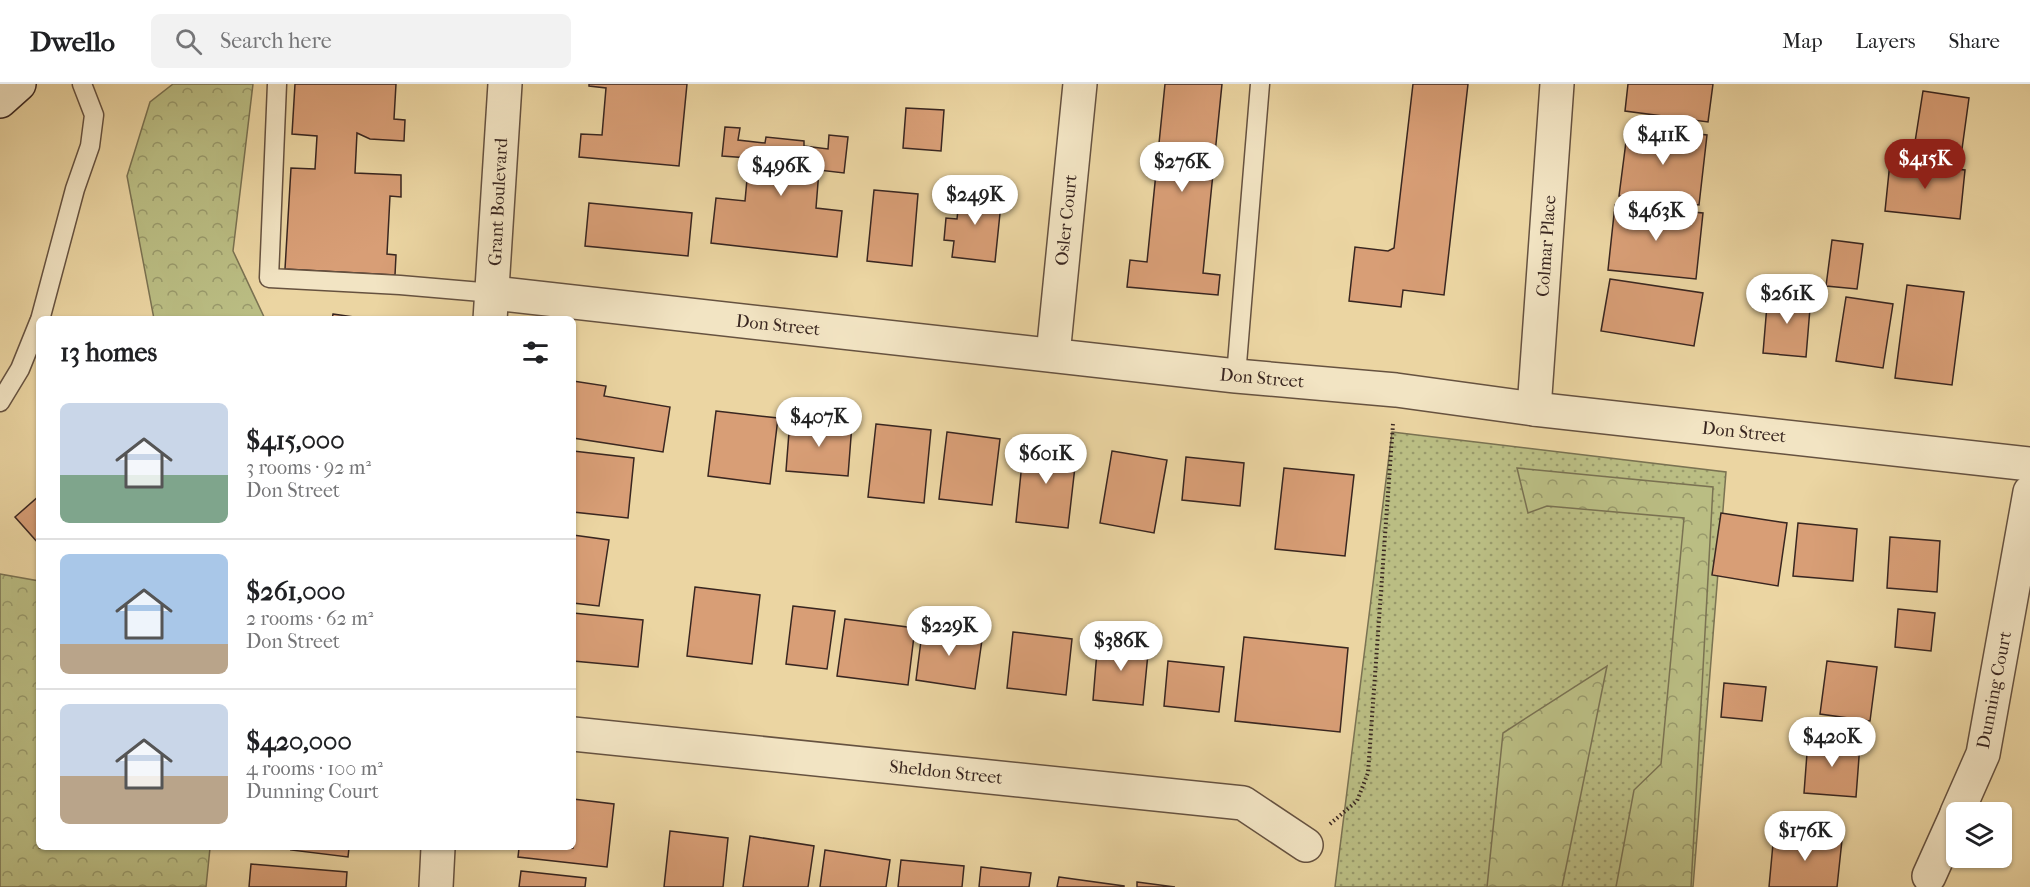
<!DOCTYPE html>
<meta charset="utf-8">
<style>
body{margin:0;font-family:"IM FELL French Canon",serif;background:#f2f2f2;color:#202124;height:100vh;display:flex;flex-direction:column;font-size:22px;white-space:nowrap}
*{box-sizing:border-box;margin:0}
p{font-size:20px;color:#757577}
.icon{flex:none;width:33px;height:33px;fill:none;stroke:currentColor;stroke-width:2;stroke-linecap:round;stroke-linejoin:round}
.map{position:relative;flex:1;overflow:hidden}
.details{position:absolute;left:36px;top:232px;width:540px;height:534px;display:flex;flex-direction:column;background:#fff;border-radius:9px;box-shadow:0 2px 4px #0004}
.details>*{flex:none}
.buttons{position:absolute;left:1946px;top:718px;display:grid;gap:12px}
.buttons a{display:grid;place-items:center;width:66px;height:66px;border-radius:9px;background:#fff;box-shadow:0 2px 4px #0004;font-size:30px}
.price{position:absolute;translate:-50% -51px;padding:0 14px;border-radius:21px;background:#fff;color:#222;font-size:20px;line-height:39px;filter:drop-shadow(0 2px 3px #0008)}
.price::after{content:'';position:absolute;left:50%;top:36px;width:18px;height:14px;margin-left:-9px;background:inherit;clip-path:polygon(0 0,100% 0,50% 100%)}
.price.on{background:#8f2418;color:#fff}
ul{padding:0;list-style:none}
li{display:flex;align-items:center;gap:18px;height:150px;padding:0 24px}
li+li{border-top:2px solid #e0e0e0}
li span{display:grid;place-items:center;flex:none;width:168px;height:120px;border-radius:9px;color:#555}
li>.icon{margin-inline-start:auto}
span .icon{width:72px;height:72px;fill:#fffc;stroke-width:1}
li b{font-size:26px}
h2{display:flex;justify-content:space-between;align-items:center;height:72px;padding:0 24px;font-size:26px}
header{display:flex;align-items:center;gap:36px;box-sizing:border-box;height:84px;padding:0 30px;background:#fff;border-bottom:2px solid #e0e0e0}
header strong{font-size:28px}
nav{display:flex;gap:33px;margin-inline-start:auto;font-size:21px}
.search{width:420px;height:54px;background:#f2f2f2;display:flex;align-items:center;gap:15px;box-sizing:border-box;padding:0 21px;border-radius:9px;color:#757577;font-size:22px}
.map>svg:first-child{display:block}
.grass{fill:url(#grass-dots);stroke:#7a7252;stroke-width:1.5}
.forest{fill:url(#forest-crowns);stroke:#7a7252;stroke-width:1.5}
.building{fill:#d89e76;stroke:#392620;stroke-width:1.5}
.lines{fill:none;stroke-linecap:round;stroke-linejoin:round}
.service-casing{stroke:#665240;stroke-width:21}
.minor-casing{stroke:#665240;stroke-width:36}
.secondary-casing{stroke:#392620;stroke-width:36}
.path{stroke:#392620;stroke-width:4;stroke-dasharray:1.5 3;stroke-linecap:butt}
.service{stroke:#f2e4c3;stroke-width:18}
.minor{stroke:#f2e4c3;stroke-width:33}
.secondary{stroke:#f2e4c3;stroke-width:33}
.labels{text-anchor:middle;stroke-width:4.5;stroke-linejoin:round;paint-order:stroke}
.street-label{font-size:18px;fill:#392620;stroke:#f2e4c3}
</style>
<header>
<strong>Dwello</strong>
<div class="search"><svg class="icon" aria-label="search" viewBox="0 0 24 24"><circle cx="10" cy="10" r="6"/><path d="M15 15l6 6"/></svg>Search here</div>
<nav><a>Map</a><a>Layers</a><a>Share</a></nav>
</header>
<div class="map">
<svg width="2030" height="803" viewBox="0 0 2030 803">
<defs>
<pattern id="grass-dots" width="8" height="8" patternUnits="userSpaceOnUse" patternTransform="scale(1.5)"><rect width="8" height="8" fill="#babd83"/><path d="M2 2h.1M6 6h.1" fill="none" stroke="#98996b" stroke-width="1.8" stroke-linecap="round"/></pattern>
<pattern id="forest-crowns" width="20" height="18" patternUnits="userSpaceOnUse" patternTransform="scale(1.5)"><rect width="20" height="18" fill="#babd83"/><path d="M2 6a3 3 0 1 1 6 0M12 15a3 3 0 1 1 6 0" fill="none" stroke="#98996b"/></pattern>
</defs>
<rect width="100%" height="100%" fill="#ebd5a2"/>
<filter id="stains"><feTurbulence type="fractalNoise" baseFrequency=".00333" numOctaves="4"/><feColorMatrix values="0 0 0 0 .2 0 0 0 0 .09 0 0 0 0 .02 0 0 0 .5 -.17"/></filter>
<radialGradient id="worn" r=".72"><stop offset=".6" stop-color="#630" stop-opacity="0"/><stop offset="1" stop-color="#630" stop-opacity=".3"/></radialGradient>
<path class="grass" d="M1392 348 1726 388 1693 803H1335Z"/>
<g class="forest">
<path d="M173 0H253L233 167 265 235H154L127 92 150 18Z"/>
<path d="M1517 384 1713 403 1691 803H1616L1634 706 1661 680 1684 434 1547 422 1528 429Z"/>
<path d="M0 490 39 497V764H210L206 803H0Z"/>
<path d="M1607 582 1562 803H1487L1503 649Z"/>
</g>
<g class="building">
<path d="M295 0H396L394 35 405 36 404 57 370 55 357 49 355 89 401 91V113L390 112 387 170 396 171 395 191 285 185 291 84 315 85 317 52 292 50Z"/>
<path d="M589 0H687L679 82 579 73 581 50 602 51 606 4 589 2Z"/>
<path d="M1165 0H1222L1203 189 1220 191 1218 211 1127 203 1130 176 1147 178Z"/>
<path d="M1413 0H1468L1444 211 1403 206 1401 223 1349 217 1355 163 1388 167 1394 164Z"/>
<path d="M1628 0H1713L1708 38 1625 27Z"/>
<path d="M1923 7 1969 14 1962 65 1915 58Z"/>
<path d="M906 24 944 26 941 67 903 64Z"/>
<path d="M1628 42 1707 51 1699 121 1619 112Z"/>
<path d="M725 43 740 44 738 56 765 59 766 53 804 57V62L828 65 829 51 848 53 844 89 819 86 816 124 842 127 837 173 711 159 716 114 745 117 749 74 722 72Z"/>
<path d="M1890 78 1965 86 1960 135 1885 127Z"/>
<path d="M874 106 918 110 912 182 867 177Z"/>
<path d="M960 106 1002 110 995 178 952 173 954 157 944 156 946 134 957 135Z"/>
<path d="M589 119 692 129 688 172 585 162Z"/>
<path d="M1615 121 1703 129 1696 195 1608 186Z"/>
<path d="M1832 156 1863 160 1857 205 1826 202Z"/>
<path d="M1610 195 1703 209 1694 262 1601 247Z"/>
<path d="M1907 201 1964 208 1952 301 1895 294Z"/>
<path d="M1768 209 1811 212 1806 273 1763 269Z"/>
<path d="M1846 213 1893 220 1883 284 1836 277Z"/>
<path d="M333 230 375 236H332Z"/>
<path d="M573 297 606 302 604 312 670 323 663 368 573 354Z"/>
<path d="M716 327 778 334 770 400 708 392Z"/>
<path d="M790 335 852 340 848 392 786 387Z"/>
<path d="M876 340 931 346 924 419 868 413Z"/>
<path d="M947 348 1000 355 992 421 939 415Z"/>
<path d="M1024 359 1077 365 1068 444 1016 438Z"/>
<path d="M573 367 634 374 628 434 573 428Z"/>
<path d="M1112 367 1167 376 1154 449 1100 439Z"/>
<path d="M1186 373 1244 379 1240 422 1182 416Z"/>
<path d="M1284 384 1354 391 1345 472 1275 465Z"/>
<path d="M39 412V460L15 433Z"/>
<path d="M1721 429 1787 439 1778 502 1712 491Z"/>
<path d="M1798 439 1857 445 1853 497 1793 492Z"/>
<path d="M573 451 609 456 599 522 573 519Z"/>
<path d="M1890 453 1940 457 1937 508 1887 504Z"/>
<path d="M695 503 760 511 752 580 687 572Z"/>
<path d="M793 522 835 527 827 585 786 580Z"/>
<path d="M1898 525 1935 529 1931 567 1895 563Z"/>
<path d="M573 529 643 536 638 583 573 577Z"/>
<path d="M845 535 915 544 908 601 837 592Z"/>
<path d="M923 541 983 549 975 605 916 596Z"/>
<path d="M1013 548 1072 555 1066 611 1007 604Z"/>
<path d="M1244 553 1348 564 1340 648 1235 637Z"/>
<path d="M1098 555 1149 559 1143 621 1093 616Z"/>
<path d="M1168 577 1224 583 1219 628 1164 622Z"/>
<path d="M1827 577 1877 583 1870 637 1820 630Z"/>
<path d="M1724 599 1766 603 1762 637 1721 633Z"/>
<path d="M1808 656 1860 660 1856 713 1804 709Z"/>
<path d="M573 715 614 720 607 783 518 773 519 764H573Z"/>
<path d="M670 747 728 754 723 803H664Z"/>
<path d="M1774 749 1842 756 1837 803H1769Z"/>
<path d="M750 752 814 762 808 803H743Z"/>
<path d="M292 764H349L348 773 291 766Z"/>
<path d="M825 766 890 776 886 803H820Z"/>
<path d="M901 776 964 782 962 803H898Z"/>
<path d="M251 780 347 788 346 803H249Z"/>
<path d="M981 783 1031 789 1029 803H979Z"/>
<path d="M521 787 586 794 585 803H519Z"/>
<path d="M1059 793 1124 802V803H1057Z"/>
<path d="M1137 798 1175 803H1137Z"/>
</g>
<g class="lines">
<defs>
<g id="service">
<path d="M277 0 269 194 400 201 493 209"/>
<path d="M40 236 75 105 90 62 94 31 82 0"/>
<path d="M1236 292 1260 0"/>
<path d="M0 318 20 285 39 238"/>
</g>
<g id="minor">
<path d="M493 209 1236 292 1396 306 1534 325 2030 380"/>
<path d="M490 236 505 0"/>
<path d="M1053 271 1080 0"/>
<path d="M1534 325 1557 0"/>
<path d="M573 650 1243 719 1306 761"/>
<path d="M1957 729 1983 670 2030 408"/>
<path d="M1929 792 1956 732"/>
<path d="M436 803 438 764"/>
</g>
<path id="secondary" d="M0 17 19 0"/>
</defs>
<use href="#service" class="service-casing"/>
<use href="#minor" class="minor-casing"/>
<use href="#secondary" class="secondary-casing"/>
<path class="path" d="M1330 740 1357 717 1368 689 1393 340"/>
<use href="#service" class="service"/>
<use href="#minor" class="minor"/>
<use href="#secondary" class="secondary"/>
</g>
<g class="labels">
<g class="street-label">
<text transform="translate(498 118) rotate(-87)" y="6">Grant Boulevard</text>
<text transform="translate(1066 136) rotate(-84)" y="6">Osler Court</text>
<text transform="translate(1546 162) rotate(-86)" y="6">Colmar Place</text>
<text transform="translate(778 241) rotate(6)" y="6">Don Street</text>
<text transform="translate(1262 294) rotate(5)" y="6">Don Street</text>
<text transform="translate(1744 348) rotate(6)" y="6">Don Street</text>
<text transform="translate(1994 606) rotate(-79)" y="6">Dunning Court</text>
<text transform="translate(946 688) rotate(6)" y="6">Sheldon Street</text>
</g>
</g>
<rect width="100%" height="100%" filter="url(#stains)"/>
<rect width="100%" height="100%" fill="url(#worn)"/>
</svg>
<div class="buttons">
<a><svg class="icon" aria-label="layers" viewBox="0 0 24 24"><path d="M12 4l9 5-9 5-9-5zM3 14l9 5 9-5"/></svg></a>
</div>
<b class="price" style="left:1663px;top:82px">$411K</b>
<b class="price on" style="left:1925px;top:106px">$415K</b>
<b class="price" style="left:1182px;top:109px">$276K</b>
<b class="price" style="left:781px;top:113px">$496K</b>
<b class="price" style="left:975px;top:142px">$249K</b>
<b class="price" style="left:1656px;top:158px">$463K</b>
<b class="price" style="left:1787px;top:241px">$261K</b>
<b class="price" style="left:819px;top:364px">$407K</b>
<b class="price" style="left:1046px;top:401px">$601K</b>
<b class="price" style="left:949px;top:573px">$229K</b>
<b class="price" style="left:1121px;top:588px">$386K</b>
<b class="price" style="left:1832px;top:684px">$420K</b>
<b class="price" style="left:1805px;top:778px">$176K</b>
<section class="details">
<h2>13 homes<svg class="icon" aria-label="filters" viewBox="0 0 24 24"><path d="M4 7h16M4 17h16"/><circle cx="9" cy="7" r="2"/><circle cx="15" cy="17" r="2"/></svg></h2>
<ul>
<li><span style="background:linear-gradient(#c9d6e8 60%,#7fa58c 0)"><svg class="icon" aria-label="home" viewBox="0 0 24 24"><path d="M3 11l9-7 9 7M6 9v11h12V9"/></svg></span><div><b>$415,000</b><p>3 rooms · 92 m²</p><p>Don Street</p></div></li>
<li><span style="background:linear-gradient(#a9c7e8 75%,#b9a48a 0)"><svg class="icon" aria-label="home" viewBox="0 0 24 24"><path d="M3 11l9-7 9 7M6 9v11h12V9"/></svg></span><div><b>$261,000</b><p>2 rooms · 62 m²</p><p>Don Street</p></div></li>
<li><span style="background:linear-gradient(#c9d6e8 60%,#b9a48a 0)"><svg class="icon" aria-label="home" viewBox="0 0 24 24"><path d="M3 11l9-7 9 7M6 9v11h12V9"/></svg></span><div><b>$420,000</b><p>4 rooms · 100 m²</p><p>Dunning Court</p></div></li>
</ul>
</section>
</div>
